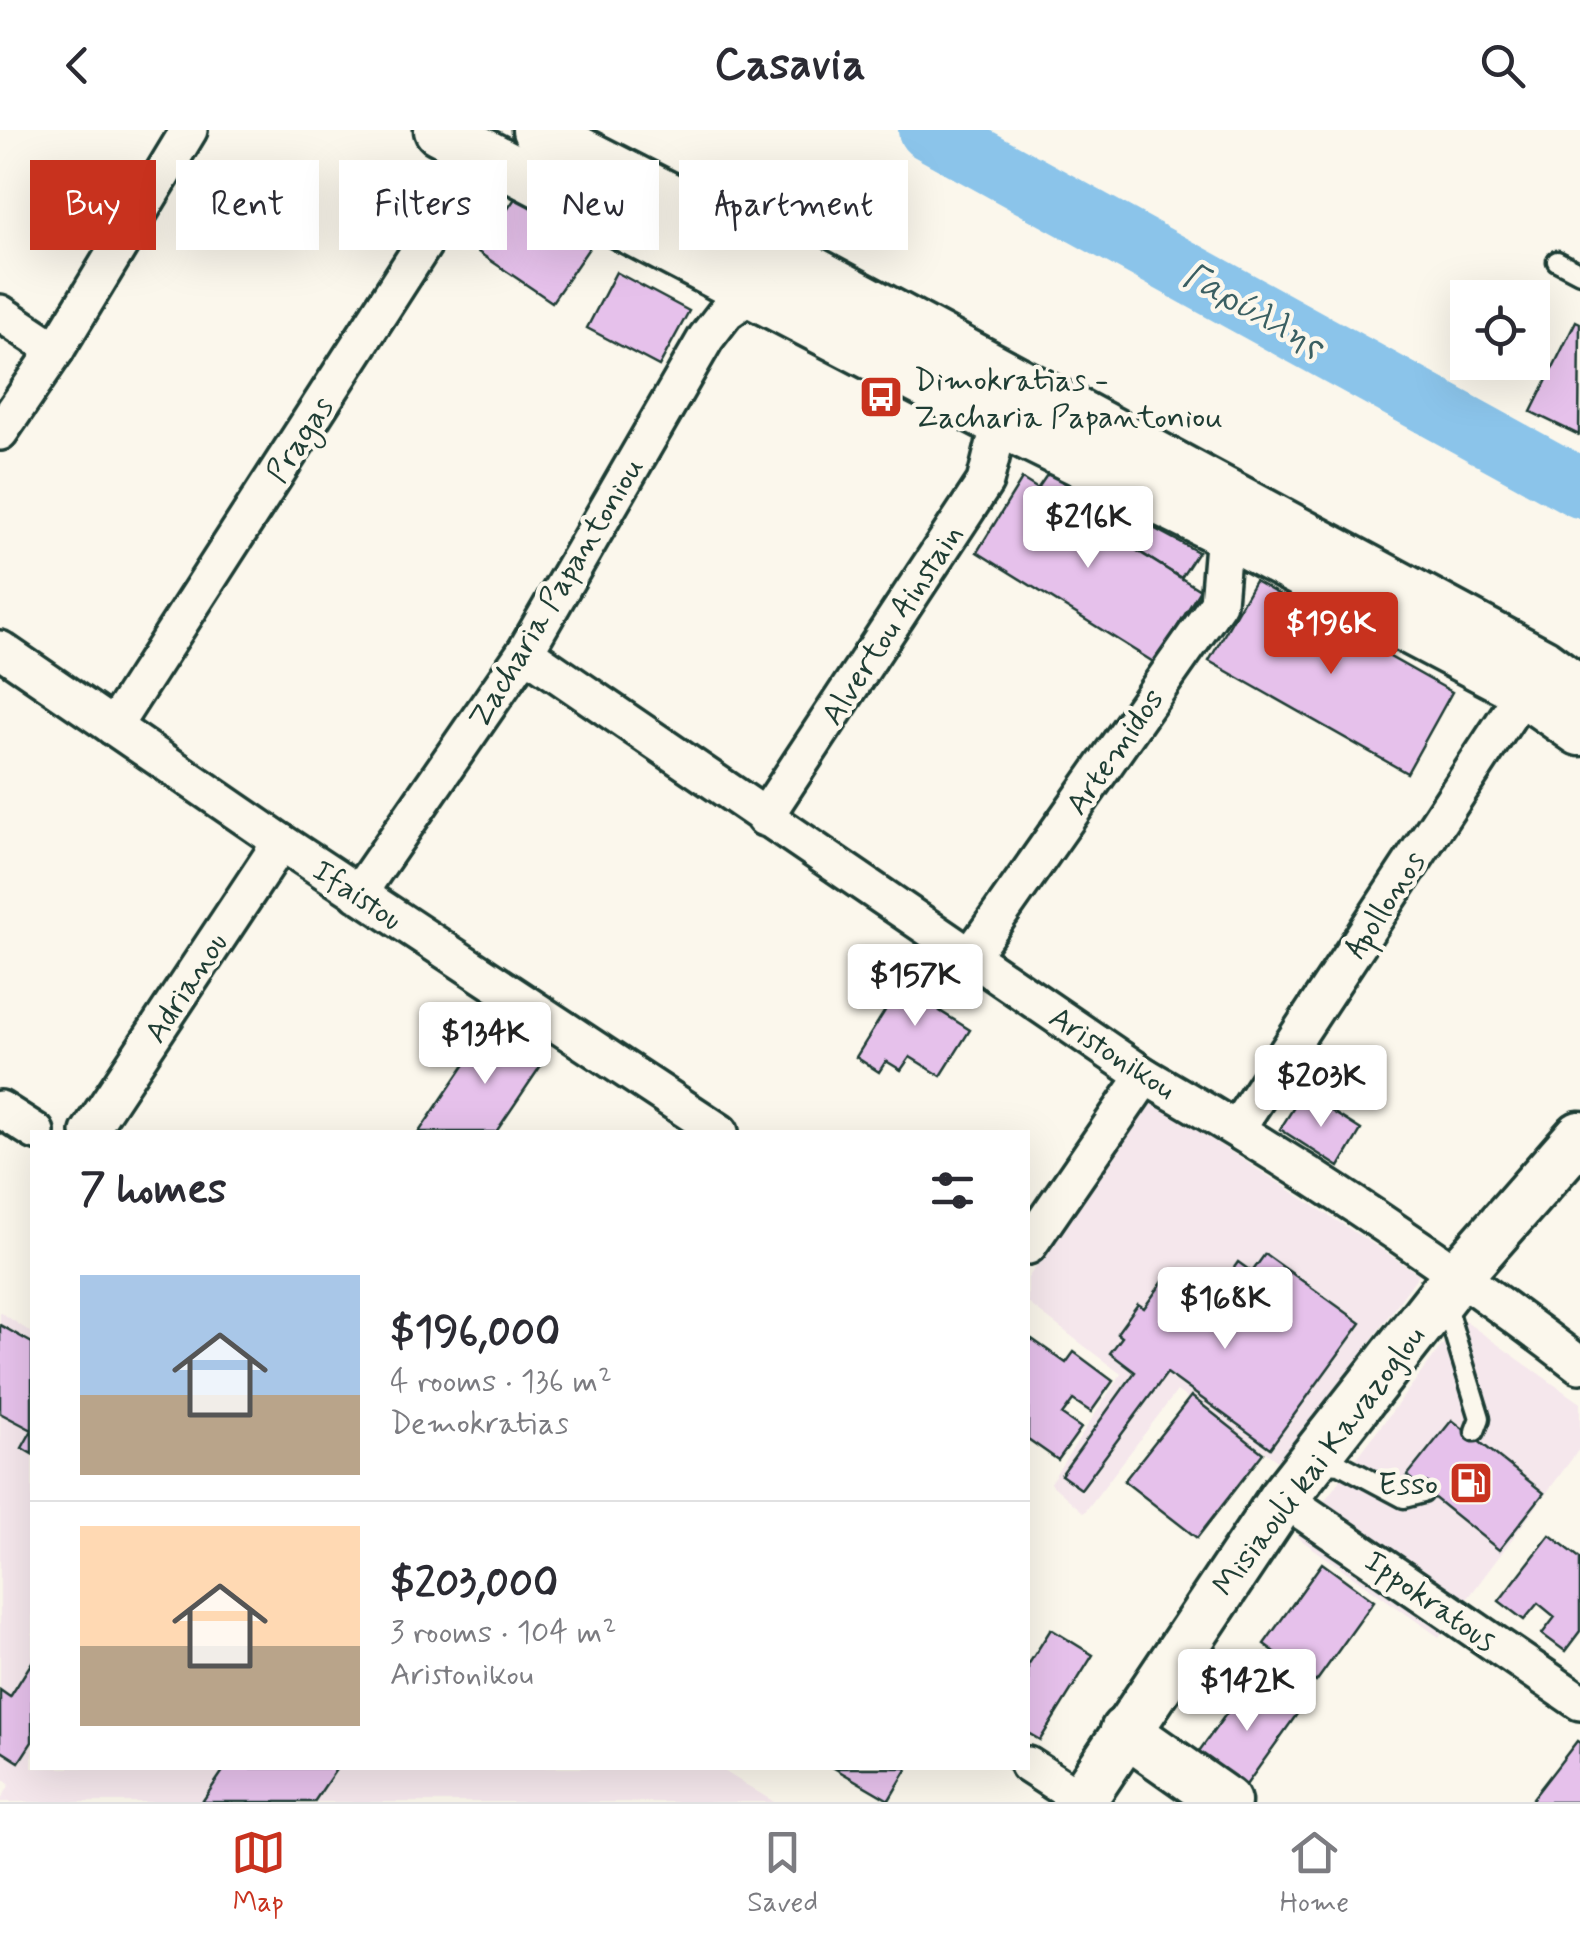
<!DOCTYPE html>
<meta charset="utf-8">
<style>
body{margin:0;font-family:Mynerve,sans-serif;background:#f7f7f7;color:#2b2b33;height:100vh;display:flex;flex-direction:column;font-size:38px;white-space:nowrap}
*{box-sizing:border-box;margin:0}
p{font-size:32px;color:#7c7c81}
.icon{flex:none;width:55px;height:55px;fill:none;stroke:currentColor;stroke-width:2;stroke-linecap:round;stroke-linejoin:round}
.map{position:relative;flex:1;overflow:hidden}
.side{position:absolute;left:30px;top:1000px;width:1000px;height:640px;display:flex;flex-direction:column;background:#fff;border-radius:0px;box-shadow:0 10px 40px #0002}
.side>*{flex:none}
.banner{position:absolute;left:30px;top:30px;width:1000px;height:90px;display:flex;gap:20px}
.fabs{position:absolute;left:1450px;top:150px;display:grid;gap:20px}
.fabs a{display:grid;place-items:center;width:100px;height:100px;border-radius:0px;background:#fff;box-shadow:0 10px 40px #0002;font-size:50px}
.price{position:absolute;translate:-50% -85px;padding:0 22px;border-radius:10px;background:#fff;color:#222;font-size:32px;line-height:65px;filter:drop-shadow(0 2px 5px #0008)}
.price::after{content:'';position:absolute;left:50%;top:60px;width:30px;height:22px;margin-left:-15px;background:inherit;clip-path:polygon(0 0,100% 0,50% 100%)}
.price.selected{background:#c8321e;color:#fff}
ul{padding:0;list-style:none}
li{display:flex;align-items:center;gap:30px;height:250px;padding:0 50px}
li+li{border-top:2px solid #e1e1e2}
li span{display:grid;place-items:center;flex:none;width:280px;height:200px;border-radius:0px;color:#555}
li>.icon{margin-inline-start:auto}
span .icon{width:120px;height:120px;fill:#fffc;stroke-width:1}
li b{font-size:42px}
h2{display:flex;justify-content:space-between;align-items:center;height:120px;padding:0 50px;font-size:42px}
.tag{padding:0 35px;border-radius:0px;background:#fff;box-shadow:0 10px 40px #0002;font-size:35px;line-height:90px}
.tag.selected{background:#c8321e;color:#fff}
header{display:flex;justify-content:space-between;align-items:center;height:130px;padding:0 50px;background:#fff;font-size:45px;font-weight:800}
.menu{display:flex;justify-content:space-around;align-items:center;height:140px;border-top:2px solid #e1e1e2;background:#fff;font-size:28px;color:#7c7c81}
.menu a{display:grid;justify-items:center;gap:5px}
.menu .selected{color:#c8321e}
.map>svg:first-child{display:block}
.built{fill:#f5e7ec}
.lines{fill:none;stroke-linecap:round;stroke-linejoin:round}
.river{stroke:#8bc4ea;stroke-width:60}
.building{fill:#e6c1eb;stroke:#1f3d34;stroke-width:2.5}
.lane-casing{stroke:#1f3d34;stroke-width:25}
.street-casing{stroke:#1f3d34;stroke-width:42}
.secondary-casing{stroke:#1f3d34;stroke-width:55}
.lane{stroke:#fbf7ec;stroke-width:18}
.street{stroke:#fbf7ec;stroke-width:35}
.secondary{stroke:#fbf7ec;stroke-width:48}
.labels{text-anchor:middle;stroke-width:9;stroke-linejoin:round;paint-order:stroke}
.poi-label{font-size:32px;fill:#1f3d34;stroke:#fbf7ec;text-anchor:start}
.street-label{font-size:32px;fill:#1f3d34;stroke:#fbf7ec}
.water-label{font-size:35px;font-style:italic;fill:#3a5f62;stroke:#fbf7ec}
</style>
<header><svg class="icon" aria-label="back" viewBox="0 0 24 24"><path d="M15 5l-7 7 7 7"/></svg>Casavia<svg class="icon" aria-label="search" viewBox="0 0 24 24"><circle cx="10" cy="10" r="6"/><path d="M15 15l6 6"/></svg></header>
<div class="map">
<svg width="1580" height="1672" viewBox="0 0 1580 1672">
<rect width="100%" height="100%" fill="#fbf7ec"/>
<filter id="ink" filterUnits="userSpaceOnUse"><feTurbulence type="fractalNoise" baseFrequency=".01" numOctaves="2"/><feDisplacementMap in="SourceGraphic" scale="20" xChannelSelector="R" yChannelSelector="G"/><feConvolveMatrix kernelMatrix="1 2 1 2 8 2 1 2 1" color-interpolation-filters="sRGB"/></filter>
<g filter="url(#ink)">
<g class="built">
<path d="M1151 970 1419 1144 1282 1334 1177 1261 1084 1383 1050 1353 1121 1244 1028 1173V1148Z"/>
<path d="M0 1182 32 1203V1638H719L774 1672H0L10 1654 0 1647Z"/>
<path d="M1462 1189 1580 1273V1318L1439 1507 1297 1407Z"/>
</g>
<g class="lines">
<path class="river" d="M928 0 1580 358"/>
</g>
<g class="building">
<path d="M516 67 589 118 552 172 478 122Z"/>
<path d="M616 142 689 181 659 236 587 198Z"/>
<path d="M1576 191 1580 193 1579 305 1531 282Z"/>
<path d="M1049 342 1198 422 1181 448 1038 358Z"/>
<path d="M1022 349 1200 460 1155 533 977 422Z"/>
<path d="M1255 451 1452 562 1407 643 1209 531Z"/>
<path d="M911 839 951 864 940 881 970 900 941 946 910 927 901 940 886 931 879 942 856 927Z"/>
<path d="M491 896 544 931 496 1002H419Z"/>
<path d="M1303 963 1361 1000 1339 1037 1280 999Z"/>
<path d="M1265 1124 1361 1193 1270 1318 1167 1243 1081 1359 1061 1345 1135 1242 1110 1223 1122 1207 1117 1203 1138 1174 1144 1178 1169 1143 1186 1155 1195 1142 1219 1159 1238 1132 1252 1142Z"/>
<path d="M0 1195 32 1213V1324L22 1318 32 1300 0 1283Z"/>
<path d="M1032 1209 1066 1233 1074 1222 1113 1251 1091 1282 1073 1270 1062 1285 1081 1298 1058 1330 1028 1309V1215Z"/>
<path d="M1191 1266 1263 1323 1197 1408 1124 1351Z"/>
<path d="M1452 1290 1544 1363 1499 1420 1407 1346Z"/>
<path d="M1550 1405 1580 1428V1501L1565 1521 1542 1504 1555 1487 1538 1473 1524 1490 1499 1471Z"/>
<path d="M1322 1433 1374 1471 1316 1552 1264 1514Z"/>
<path d="M1051 1499 1093 1525 1040 1610 1028 1603V1535Z"/>
<path d="M32 1532V1612L19 1632 0 1620V1560L10 1567Z"/>
<path d="M1250 1551 1297 1584 1244 1658 1197 1624Z"/>
<path d="M1577 1611 1580 1613 1578 1672H1530Z"/>
<path d="M225 1638H337L314 1672H202Z"/>
<path d="M834 1638H908L889 1670Z"/>
</g>
<g class="lines">
<defs>
<g id="lane">
<path d="M1557 131 1580 143"/>
<path d="M1444 1170 1480 1288 1475 1301"/>
<path d="M1318 1332 1340 1334 1404 1368 1423 1363"/>
</g>
<g id="street">
<path d="M0 183 56 220"/>
<path d="M0 302 56 220 189 0"/>
<path d="M0 519 281 712 720 1002"/>
<path d="M525 522 1145 946C1296 1032 1442 1129 1580 1235"/>
<path d="M113 597 447 78 458 42 461 11"/>
<path d="M764 688 985 352 1000 292"/>
<path d="M358 764 525 522 706 208 726 182 753 163"/>
<path d="M969 828 1218 473 1224 402"/>
<path d="M0 979 36 1002"/>
<path d="M1237 998 1516 574 1545 575"/>
<path d="M89 1002 281 712"/>
<path d="M1028 1116 1145 946"/>
<path d="M1283 1368 1580 1572"/>
<path d="M1028 1635 1082 1670"/>
</g>
<g id="secondary">
<path d="M439 0 1000 292 1224 402 1513 554 1580 601"/>
<path d="M537 0 784 126 1542 533 1580 561"/>
<path d="M1125 1601 1226 1672"/>
<path d="M1080 1672 1283 1368 1458 1145 1580 1006"/>
</g>
</defs>
<use href="#lane" class="lane-casing"/>
<use href="#street" class="street-casing"/>
<use href="#secondary" class="secondary-casing"/>
<use href="#lane" class="lane"/>
<use href="#street" class="street"/>
<use href="#secondary" class="secondary"/>
</g>
</g>
<defs>
<symbol id="bus-square" viewBox="-11 -11 22 22"><rect x="-9" y="-9" width="18" height="18" rx="4" fill="#c8321e" stroke="#fbf7ec"/><path d="M-5-6H5V4H4V6H2V4H-2V6H-4V4H-5ZM-3.5-4V0h7V-4ZM-3.5 1.2v1.5H-2V1.2ZM2 1.2v1.5H3.5V1.2Z" fill="#fff"/></symbol>
<symbol id="fuel-square" viewBox="-11 -11 22 22"><rect x="-9" y="-9" width="18" height="18" rx="4" fill="#c8321e" stroke="#fbf7ec"/><path d="M-5.5-6h7V0h2V4h1.3V-2.5L3-4.5l.8-.8L6-3V5H2.5V1h-1V6h-7ZM-4.2-4.7v3.2H.2V-4.7Z" fill="#fff"/></symbol>
</defs>
<g fill-rule="evenodd">
<use href="#bus-square" x="856" y="242" width="50" height="50"/>
<use href="#fuel-square" x="1446" y="1328" width="50" height="50"/>
</g>
<g class="labels">
<g class="poi-label">
<text x="914" y="260">Dimokratias -<tspan x="914" dy="37">Zacharia Papantoniou</tspan></text>
<text x="1438" y="1364" text-anchor="end">Esso</text>
</g>
<g class="street-label">
<text transform="translate(299 309) rotate(-57)" y="11">Pragas</text>
<text transform="translate(555 462) rotate(-59)" y="11">Zacharia Papantoniou</text>
<text transform="translate(891 494) rotate(-57)" y="11">Alvertou Ainstain</text>
<text transform="translate(1114 621) rotate(-55)" y="11">Artemidos</text>
<text transform="translate(358 764) rotate(34)" y="11">Ifaistou</text>
<text transform="translate(1384 774) rotate(-57)" y="11">Apollonos</text>
<text transform="translate(185 857) rotate(-57)" y="11">Adrianou</text>
<text transform="translate(1113 922) rotate(33)" y="11">Aristonikou</text>
<text transform="translate(1318 1330) rotate(-53)" y="11">Misiaouli kai Kavazoglou</text>
<text transform="translate(1431 1470) rotate(35)" y="11">Ippokratous</text>
</g>
<g class="water-label">
<text transform="translate(1254 179) rotate(29)" y="12">Γαρύλλης</text>
</g>
</g>
</svg>
<div class="fabs">
<a><svg class="icon" aria-label="locate" viewBox="0 0 24 24"><circle cx="12" cy="12" r="6"/><path d="M12 2v4M12 18v4M2 12h4M18 12h4"/></svg></a>
</div>
<b class="price" style="left:1088px;top:441px">$216K</b>
<b class="price selected" style="left:1331px;top:547px">$196K</b>
<b class="price" style="left:915px;top:899px">$157K</b>
<b class="price" style="left:485px;top:957px">$134K</b>
<b class="price" style="left:1321px;top:1000px">$203K</b>
<b class="price" style="left:1225px;top:1222px">$168K</b>
<b class="price" style="left:1247px;top:1604px">$142K</b>
<div class="banner">
<a class="tag selected">Buy</a>
<a class="tag">Rent</a>
<a class="tag">Filters</a>
<a class="tag">New</a>
<a class="tag">Apartment</a>
</div>
<section class="side">
<h2>7 homes<svg class="icon" aria-label="filters" viewBox="0 0 24 24"><path d="M4 7h16M4 17h16"/><circle cx="9" cy="7" r="2"/><circle cx="15" cy="17" r="2"/></svg></h2>
<ul>
<li><span style="background:linear-gradient(#a9c7e8 60%,#b9a48a 0)"><svg class="icon" aria-label="home" viewBox="0 0 24 24"><path d="M3 11l9-7 9 7M6 9v11h12V9"/></svg></span><div><b>$196,000</b><p>4 rooms · 136 m²</p><p>Demokratias</p></div></li>
<li><span style="background:linear-gradient(#ffd9b3 60%,#b9a48a 0)"><svg class="icon" aria-label="home" viewBox="0 0 24 24"><path d="M3 11l9-7 9 7M6 9v11h12V9"/></svg></span><div><b>$203,000</b><p>3 rooms · 104 m²</p><p>Aristonikou</p></div></li>
</ul>
</section>
</div>
<nav class="menu">
<a class="selected"><svg class="icon" aria-label="map" viewBox="0 0 24 24"><path d="M3 6l6-2 6 2 6-2v14l-6 2-6-2-6 2zM9 4v14M15 6v14"/></svg>Map</a>
<a><svg class="icon" aria-label="saved" viewBox="0 0 24 24"><path d="M7 4h10v16l-5-4-5 4z"/></svg>Saved</a>
<a><svg class="icon" aria-label="home" viewBox="0 0 24 24"><path d="M3 11l9-7 9 7M6 9v11h12V9"/></svg>Home</a>
</nav>
